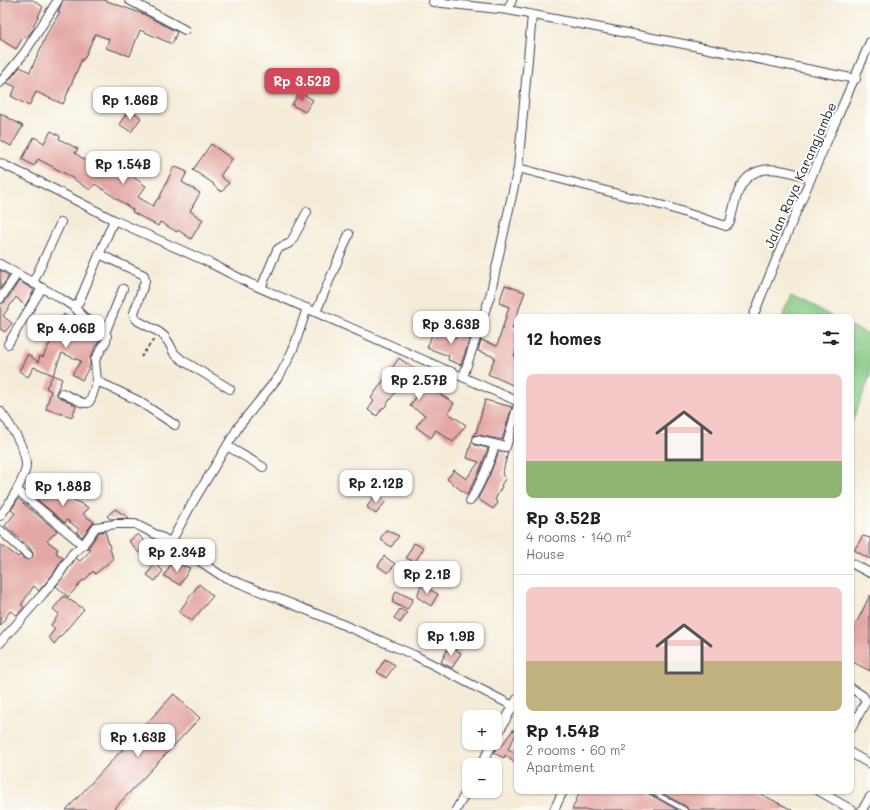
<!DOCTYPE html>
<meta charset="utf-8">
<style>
body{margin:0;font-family:Mali,sans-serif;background:#f6f6f6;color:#202124;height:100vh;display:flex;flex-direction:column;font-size:15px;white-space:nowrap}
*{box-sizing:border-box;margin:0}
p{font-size:13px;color:#757577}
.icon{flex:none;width:22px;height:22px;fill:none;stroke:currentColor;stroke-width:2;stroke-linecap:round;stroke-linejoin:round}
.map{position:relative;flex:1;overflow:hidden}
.panel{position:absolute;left:514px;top:314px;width:340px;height:480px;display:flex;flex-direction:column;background:#fff;border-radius:8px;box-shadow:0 1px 3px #0004}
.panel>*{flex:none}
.controls{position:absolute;left:462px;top:710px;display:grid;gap:8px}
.controls a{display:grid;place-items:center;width:40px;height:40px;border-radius:8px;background:#fff;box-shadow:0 1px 3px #0004;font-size:20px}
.price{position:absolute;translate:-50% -34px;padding:0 9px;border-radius:8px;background:#fff;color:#222;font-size:13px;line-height:26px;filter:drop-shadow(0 1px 2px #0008)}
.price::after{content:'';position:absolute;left:50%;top:24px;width:12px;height:9px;margin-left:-6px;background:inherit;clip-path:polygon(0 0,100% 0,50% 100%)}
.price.current{background:#d1495b;color:#fff}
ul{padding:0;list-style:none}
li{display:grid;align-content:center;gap:8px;height:212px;padding:0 12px}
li+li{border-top:1px solid #e0e0e0}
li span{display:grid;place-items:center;height:124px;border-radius:8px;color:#555}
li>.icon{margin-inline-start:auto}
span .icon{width:72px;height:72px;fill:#fffc;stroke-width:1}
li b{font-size:17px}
h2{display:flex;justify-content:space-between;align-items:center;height:48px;padding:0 12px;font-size:17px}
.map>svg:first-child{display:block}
.green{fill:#84c882;stroke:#53755e}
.building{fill:#e4a8a4}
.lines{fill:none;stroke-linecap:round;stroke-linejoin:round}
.service-casing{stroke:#424053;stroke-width:5.5}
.minor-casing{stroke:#424053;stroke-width:10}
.path{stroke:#424053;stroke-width:2;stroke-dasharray:3 3;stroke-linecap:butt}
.service{stroke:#fff;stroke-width:4}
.minor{stroke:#fff;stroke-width:8}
.labels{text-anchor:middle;stroke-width:4;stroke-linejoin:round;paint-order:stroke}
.street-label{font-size:13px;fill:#22223b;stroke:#fdfcf7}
</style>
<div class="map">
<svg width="870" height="810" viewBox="0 0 870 810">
<rect width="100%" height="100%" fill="#fdfcf7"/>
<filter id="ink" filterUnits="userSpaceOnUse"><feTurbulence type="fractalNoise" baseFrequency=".025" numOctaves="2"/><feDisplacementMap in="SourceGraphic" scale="8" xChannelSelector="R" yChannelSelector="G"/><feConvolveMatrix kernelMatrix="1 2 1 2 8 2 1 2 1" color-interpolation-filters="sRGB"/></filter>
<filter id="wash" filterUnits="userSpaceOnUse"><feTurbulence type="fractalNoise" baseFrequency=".012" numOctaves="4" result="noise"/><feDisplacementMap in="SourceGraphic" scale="16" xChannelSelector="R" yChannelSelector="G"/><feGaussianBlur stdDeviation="0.9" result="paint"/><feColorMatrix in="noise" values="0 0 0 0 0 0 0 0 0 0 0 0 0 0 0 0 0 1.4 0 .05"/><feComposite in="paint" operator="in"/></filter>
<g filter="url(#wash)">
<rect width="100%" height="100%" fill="#f5ecd8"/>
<g class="green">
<path d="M792 296 833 317H783Z"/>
<path d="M851 326 870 335V376L851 425Z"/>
</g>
<g id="blocks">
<g class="building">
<path d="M0 0H33L43 7 33 26 35 27 27 38 24 36 16 49 0 39Z"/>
<path d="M63 0H104L143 14 177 32 172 44 140 30 130 56 106 48 109 39 95 34 84 59H82L63 104 36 92 29 106 11 96 16 87 7 83 20 67 30 72 47 34 60 12H58Z"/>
<path d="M300 92 313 100 305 112 292 105Z"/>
<path d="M130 109 141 118 131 132 119 124Z"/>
<path d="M0 113 23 126 11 146 0 140Z"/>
<path d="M51 131 60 136 59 139 78 149 75 153 102 172 110 161 146 186 138 197 153 206 158 198 159 199 174 166 187 172 182 182 200 193 190 211 203 220 191 239 178 230 177 232 160 222 158 226 132 212 133 210 95 184 90 190 66 174 38 159 34 166 22 159 34 137 44 143Z"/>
<path d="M211 144 232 159 220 176 229 183 222 192 213 185 214 184 193 170Z"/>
<path d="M0 270 9 276 0 289Z"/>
<path d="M19 281 34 290 25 306 16 297 3 316 12 323 5 332 0 329V304L5 302Z"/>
<path d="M505 285 525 292 512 329 517 331V346L514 356 517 357V387L488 374 495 357 478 351 481 340 497 346 509 307 499 303Z"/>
<path d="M64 314 80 327 81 325 101 337 90 357V366L82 380 72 374 81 361 62 353 53 375 34 367 28 377 19 371 28 354 38 362 40 356 43 357 57 329 55 328Z"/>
<path d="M459 328 472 333 461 365 448 360 449 356 427 348 434 329 456 338Z"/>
<path d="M399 358 441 388 438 393 454 403 448 413 466 425 453 442 436 430 431 438 416 427 425 415 410 406 418 394 402 383 384 408 383 407 377 416 368 410 374 401 371 398Z"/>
<path d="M53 375 62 379 56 393 58 396 76 406 72 417 46 409 51 391 46 388Z"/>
<path d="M485 400 512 407 502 440 478 435 473 436 475 432 476 433Z"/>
<path d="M472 441 475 445 488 448 479 472 467 495 447 479 454 470 466 479 479 462 467 458Z"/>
<path d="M499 451 508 452 502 475 506 478 501 485 502 486 495 500 498 503 493 509 478 499 489 476Z"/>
<path d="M28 478 54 495 57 491 89 508 83 514 94 522 82 537 76 532 79 529 67 520 65 523 33 496 36 493 26 484Z"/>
<path d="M376 493 386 501 376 514 367 507Z"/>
<path d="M18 499 57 531 47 541 58 549 56 553 63 558 54 573 39 591 34 586 21 605 24 607 17 615 10 611 0 626V544L18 557 20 555 25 559 29 560 33 556V553L29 547 5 526 15 513 11 510Z"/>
<path d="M115 509 129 518 110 519 107 516Z"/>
<path d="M386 530 399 536 391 547 380 539Z"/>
<path d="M105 531 113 559 95 574 93 571 84 581 83 580 68 597 56 586 76 558 80 561 91 550 88 548 99 532Z"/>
<path d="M138 534 149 547 139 553 129 541Z"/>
<path d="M863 536 870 538V559L854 550Z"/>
<path d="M414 543 424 548 415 562 406 558Z"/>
<path d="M384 556 395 564 388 573 378 566Z"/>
<path d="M172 562 190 568 180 585 164 576Z"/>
<path d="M155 563 163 571 155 581 147 575Z"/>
<path d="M199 584 213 596 192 621 179 612Z"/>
<path d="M421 585 438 594 431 606 417 597Z"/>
<path d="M396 591 413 599 407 610 392 602Z"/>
<path d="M870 595V671L851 661V634Z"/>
<path d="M64 596 84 609 54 644 49 637 55 629 51 625 59 614 53 609Z"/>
<path d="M400 609 407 613 400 623 394 618Z"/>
<path d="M449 646 461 653 452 668 441 662Z"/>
<path d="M385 659 395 665 386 678 377 672Z"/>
<path d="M174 694 200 718 113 810H66Z"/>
<path d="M513 730 517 732 508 749 517 754V765L505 755 504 758 494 753 498 744 502 745Z"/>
<path d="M580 791H648L649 794 678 810H572Z"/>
<path d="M658 791H755L792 810H688L687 807Z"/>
</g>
</g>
</g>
<g filter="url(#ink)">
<use href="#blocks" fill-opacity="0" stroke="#424053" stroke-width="1"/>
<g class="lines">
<defs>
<path id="service" d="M651 791 685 810"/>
<g id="minor">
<path d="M129 0 185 30"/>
<path d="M433 2 508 10 694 46 856 79"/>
<path d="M508 10 512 0"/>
<path d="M0 83 25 52 58 0"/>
<path d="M0 163 38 181 114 220 210 263 249 283 517 401"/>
<path d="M518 168 668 207 726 226 730 222C733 211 735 197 741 186 757 159 787 171 811 178"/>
<path d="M99 254 144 275 145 281 134 313 135 318 138 321 159 332 164 336 169 343 174 353 182 360 230 389"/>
<path d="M0 264 60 298 74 307 79 302 114 220"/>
<path d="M33 283 61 222"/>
<path d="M261 288 277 250C281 245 287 246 291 242L307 212"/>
<path d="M0 299 17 274"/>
<path d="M74 307 88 321 105 333"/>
<path d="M307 308 294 347 287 362 280 375 239 426 190 507 171 542 222 576 339 623 414 655 517 708"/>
<path d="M316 312 349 234"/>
<path d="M753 317C789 224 831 134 870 42"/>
<path d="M8 344 42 288"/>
<path d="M463 377 490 296 518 168 532 15"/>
<path d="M97 381 137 400 175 425"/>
<path d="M62 393 83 403H88L91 399 97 381 95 360 106 341 107 336 105 333 123 289"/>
<path d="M0 411C10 424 25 447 26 464 27 476 8 506 0 516"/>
<path d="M477 440 506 447 517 408"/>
<path d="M227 446 263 467"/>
<path d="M17 490 83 545"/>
<path d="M470 501C481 483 489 465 495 445"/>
<path d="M0 530 28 555"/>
<path d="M851 563 870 573"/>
<path d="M0 643 43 594 58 576 73 553 83 545 96 527 116 524H135L171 542"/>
<path d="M851 688 863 696 866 701 851 729"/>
<path d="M495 739 517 699"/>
<path d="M851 753 870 764"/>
<path d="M481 765 493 743"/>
<path d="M819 791 852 810"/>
<path d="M456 810 469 787"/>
<path d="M554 810 563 791"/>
<path d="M862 810 870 797"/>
</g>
</defs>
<use href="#service" class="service-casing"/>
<use href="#minor" class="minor-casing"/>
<path class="path" d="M141 357 154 339"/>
<use href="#service" class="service"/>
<use href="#minor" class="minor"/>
</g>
</g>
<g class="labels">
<g class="street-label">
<text transform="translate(800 175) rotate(-66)" y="5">Jalan Raya Karangjambe</text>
</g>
</g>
</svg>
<div class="controls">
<a>+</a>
<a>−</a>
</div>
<b class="price current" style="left:302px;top:102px">Rp 3.52B</b>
<b class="price" style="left:130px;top:121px">Rp 1.86B</b>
<b class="price" style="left:123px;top:185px">Rp 1.54B</b>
<b class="price" style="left:451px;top:345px">Rp 3.63B</b>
<b class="price" style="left:66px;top:349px">Rp 4.06B</b>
<b class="price" style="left:419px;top:401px">Rp 2.57B</b>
<b class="price" style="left:376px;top:504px">Rp 2.12B</b>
<b class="price" style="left:63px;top:507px">Rp 1.88B</b>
<b class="price" style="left:177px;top:573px">Rp 2.34B</b>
<b class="price" style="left:427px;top:595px">Rp 2.1B</b>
<b class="price" style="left:451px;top:657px">Rp 1.9B</b>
<b class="price" style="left:138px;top:758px">Rp 1.63B</b>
<section class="panel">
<h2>12 homes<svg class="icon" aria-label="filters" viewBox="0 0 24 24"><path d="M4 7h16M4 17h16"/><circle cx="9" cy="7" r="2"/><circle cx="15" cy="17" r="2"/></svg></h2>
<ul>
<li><span style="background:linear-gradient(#f6c9c9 70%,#8fb573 0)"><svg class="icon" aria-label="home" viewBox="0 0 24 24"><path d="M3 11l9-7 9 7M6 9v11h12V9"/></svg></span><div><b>Rp 3.52B</b><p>4 rooms · 140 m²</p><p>House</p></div></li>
<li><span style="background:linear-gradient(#f6c9c9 60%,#c2b280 0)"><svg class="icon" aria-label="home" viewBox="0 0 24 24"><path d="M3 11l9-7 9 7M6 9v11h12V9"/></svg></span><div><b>Rp 1.54B</b><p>2 rooms · 60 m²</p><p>Apartment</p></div></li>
</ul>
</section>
</div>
